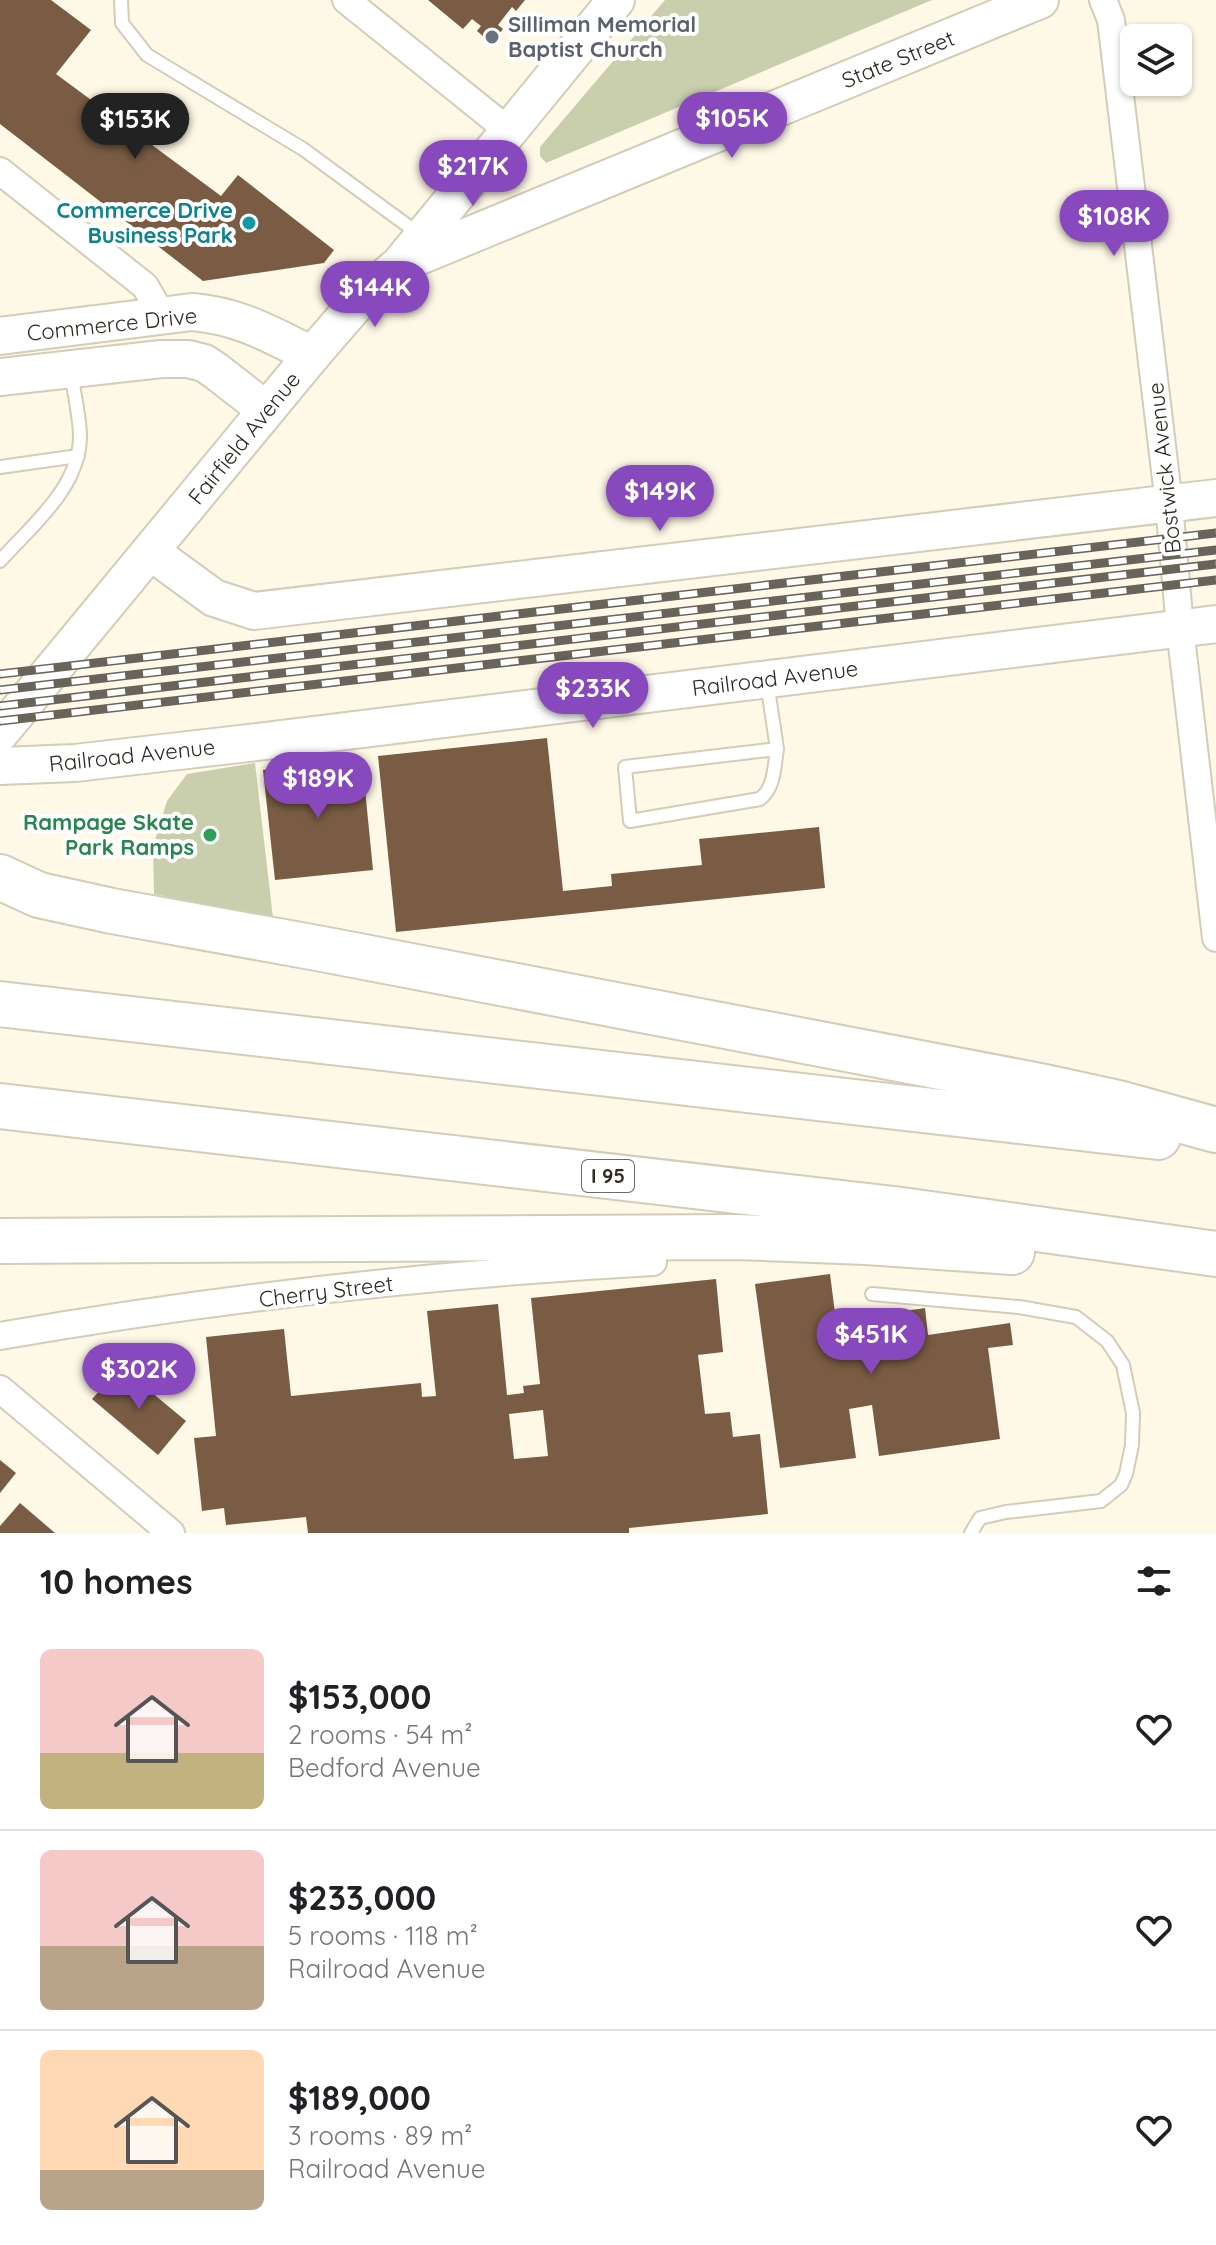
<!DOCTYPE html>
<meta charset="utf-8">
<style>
body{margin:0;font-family:Quicksand,sans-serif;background:#f6f6f6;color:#202124;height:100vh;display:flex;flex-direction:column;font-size:30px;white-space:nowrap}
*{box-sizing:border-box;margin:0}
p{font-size:26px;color:#757577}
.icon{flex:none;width:44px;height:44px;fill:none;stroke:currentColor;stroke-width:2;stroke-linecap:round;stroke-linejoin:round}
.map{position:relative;height:1533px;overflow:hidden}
.side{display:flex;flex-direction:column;background:#fff;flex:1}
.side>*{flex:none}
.fabs{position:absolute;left:1120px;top:24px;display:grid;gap:16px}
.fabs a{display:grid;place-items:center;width:72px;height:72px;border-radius:12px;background:#fff;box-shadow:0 2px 6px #0004;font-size:40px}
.price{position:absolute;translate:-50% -68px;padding:0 18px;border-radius:28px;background:#8949be;color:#fff;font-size:26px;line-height:52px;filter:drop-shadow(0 2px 4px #0008)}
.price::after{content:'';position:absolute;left:50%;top:48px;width:24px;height:18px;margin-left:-12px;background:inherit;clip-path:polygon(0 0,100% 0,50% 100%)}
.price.on{background:#222;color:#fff}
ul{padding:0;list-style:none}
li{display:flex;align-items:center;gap:24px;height:200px;padding:0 40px}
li+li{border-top:2px solid #e0e0e0}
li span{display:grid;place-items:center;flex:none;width:224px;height:160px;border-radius:12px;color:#555}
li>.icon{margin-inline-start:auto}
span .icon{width:96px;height:96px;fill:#fffc;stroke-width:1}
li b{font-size:34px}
h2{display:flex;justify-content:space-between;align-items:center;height:96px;padding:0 40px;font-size:34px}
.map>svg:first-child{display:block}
.green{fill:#c9cead}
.building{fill:#795c43;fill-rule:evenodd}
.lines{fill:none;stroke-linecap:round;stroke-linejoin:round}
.lane-casing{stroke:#d3ccb7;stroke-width:16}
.street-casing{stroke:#d3ccb7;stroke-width:30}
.secondary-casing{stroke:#d3ccb7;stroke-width:40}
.highway-casing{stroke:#d3ccb7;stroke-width:48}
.lane{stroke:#fff;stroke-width:12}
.street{stroke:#fff;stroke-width:26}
.secondary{stroke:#fff;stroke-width:36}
.highway{stroke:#fff;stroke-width:44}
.rail-casing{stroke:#686459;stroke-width:9}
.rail{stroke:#fff;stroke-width:6;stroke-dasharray:18;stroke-linecap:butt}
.worship-dot{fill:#6b7280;stroke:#fff;stroke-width:3}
.culture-dot{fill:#0f9aa8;stroke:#fff;stroke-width:3}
.leisure-dot{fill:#2e9e5b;stroke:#fff;stroke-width:3}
.labels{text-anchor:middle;stroke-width:8;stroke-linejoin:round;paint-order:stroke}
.shield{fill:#fff;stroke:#6c6a64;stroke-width:2}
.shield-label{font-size:20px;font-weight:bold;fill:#2d2a22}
.worship-label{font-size:22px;font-weight:bold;fill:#5b616d;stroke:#fff;text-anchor:start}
.street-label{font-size:22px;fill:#2d2a22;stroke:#fff}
.culture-label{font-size:22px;font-weight:bold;fill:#0d838f;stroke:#fff;text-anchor:end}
.leisure-label{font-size:22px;font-weight:bold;fill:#27864d;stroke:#fff;text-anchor:end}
</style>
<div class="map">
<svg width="1216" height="1533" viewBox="0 0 1216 1533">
<rect width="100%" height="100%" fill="#fef8e7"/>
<g class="green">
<path d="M665 0H932L546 163 540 156V147Z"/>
<path d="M255 763 273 918 154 894 153 846 167 801 187 774Z"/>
</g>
<g class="building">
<path d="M0 0H51L91 30 56 74 221 196 238 175 334 250 324 263 203 281 0 124Z"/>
<path d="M428 0H525L516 11 512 7 498 25 503 29 491 43 477 31 481 26 472 19 463 29Z"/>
<path d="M547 738 563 891 612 886 611 874 702 865 699 839 819 827 825 888 396 932 378 756Z"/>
<path d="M362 759 373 870 275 880 263 770Z"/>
<path d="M830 1274 836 1321 925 1308 928 1335 1010 1323 1013 1345 988 1348 1000 1439 879 1456 872 1405 849 1409 856 1458 780 1468 755 1284Z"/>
<path d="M716 1279 723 1352 698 1355 705 1414 730 1412 733 1437 760 1434 768 1514 629 1528V1533H308L306 1517 226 1525 224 1508 202 1511 194 1438 216 1436 206 1337 284 1329 291 1396 421 1383 422 1397 436 1396 427 1311 498 1304 507 1395 524 1393 523 1386 540 1384 531 1298ZM543 1410 548 1456 514 1459 509 1414Z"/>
<path d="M121 1367 186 1421 158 1455 92 1399Z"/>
<path d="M0 1460 16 1473 0 1493Z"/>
<path d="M20 1503 55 1533H0V1526Z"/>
</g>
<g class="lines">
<defs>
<g id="lane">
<path d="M121 0 122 23 147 55 303 149 419 234"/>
<path d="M0 467 78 456"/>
<path d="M0 561C32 525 81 487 80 434 79 414 74 392 71 373"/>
<path d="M767 682 777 749 625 767 630 821 760 799C775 787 774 767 777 749"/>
<path d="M872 1294 1019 1307 1076 1317 1107 1341 1123 1365 1133 1413 1132 1445 1126 1474 1121 1485 1101 1501 1006 1512 980 1518 971 1533"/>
</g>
<g id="street">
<path d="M346 0 509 131"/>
<path d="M1103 0 1111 20 1169 504 1180 628 1216 938"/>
<path d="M0 171 145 286 162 315"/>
<path d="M0 1336C216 1298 435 1274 653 1262"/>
<path d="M0 1389 171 1533"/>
</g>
<g id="secondary">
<path d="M405 262 1040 0"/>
<path d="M0 336 192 312C240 316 269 334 312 355"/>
<path d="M0 377 161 359H188L204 363 216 371 266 410"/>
<path d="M151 552 214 598 254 611 1216 498"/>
<path d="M0 733 312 355 364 295 400 264 616 0"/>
<path d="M0 766 75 763 240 744 1216 624"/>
</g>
<g id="highway">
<path d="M0 877 39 895 112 911 317 948 1040 1086 1118 1103 1216 1130"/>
<path d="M0 1004 1158 1137"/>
<path d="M0 1106 894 1209 1216 1254"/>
<path d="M0 1241 736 1237 866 1242 1012 1252"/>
</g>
</defs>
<use href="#lane" class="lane-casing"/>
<use href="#street" class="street-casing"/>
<use href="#secondary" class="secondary-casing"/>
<use href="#highway" class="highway-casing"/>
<use href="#lane" class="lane"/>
<use href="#street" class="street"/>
<use href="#secondary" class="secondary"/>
<use href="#highway" class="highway"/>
<defs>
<g id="rail">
<path d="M0 674 1216 533"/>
<path d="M0 690 1216 550"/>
<path d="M0 706 1216 564"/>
<path d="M0 721 1216 580"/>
</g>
</defs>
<use href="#rail" class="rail-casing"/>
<use href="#rail" class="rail"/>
</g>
<circle class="worship-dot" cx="492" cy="37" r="8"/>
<circle class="culture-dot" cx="249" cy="223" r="8"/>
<circle class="leisure-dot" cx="210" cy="835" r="8"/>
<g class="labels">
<rect class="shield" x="582" y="1160" width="52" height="32" rx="6"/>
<g class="shield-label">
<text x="608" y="1183">I 95</text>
</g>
<g class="worship-label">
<text x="508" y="32">Silliman Memorial<tspan x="508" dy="25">Baptist Church</tspan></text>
</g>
<g class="street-label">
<text transform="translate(898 59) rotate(-22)" y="8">State Street</text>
<text transform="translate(112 324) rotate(-6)" y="8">Commerce Drive</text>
<text transform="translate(244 438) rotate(-51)" y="8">Fairfield Avenue</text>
<text transform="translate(1164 468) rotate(-96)" y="8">Bostwick Avenue</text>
<text transform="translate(775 678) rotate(-7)" y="8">Railroad Avenue</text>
<text transform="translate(132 755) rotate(-6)" y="8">Railroad Avenue</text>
<text transform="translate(326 1291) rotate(-7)" y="8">Cherry Street</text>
</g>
<g class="culture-label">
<text x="233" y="218">Commerce Drive<tspan x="233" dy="25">Business Park</tspan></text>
</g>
<g class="leisure-label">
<text x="194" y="830">Rampage Skate<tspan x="194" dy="25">Park Ramps</tspan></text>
</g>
</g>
</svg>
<div class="fabs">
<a><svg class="icon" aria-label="layers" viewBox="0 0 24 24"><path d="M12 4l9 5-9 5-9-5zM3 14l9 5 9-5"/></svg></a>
</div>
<b class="price" style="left:732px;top:160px">$105K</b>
<b class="price on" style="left:135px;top:161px">$153K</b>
<b class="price" style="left:473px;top:208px">$217K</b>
<b class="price" style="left:1114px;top:258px">$108K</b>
<b class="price" style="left:375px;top:329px">$144K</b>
<b class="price" style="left:660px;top:533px">$149K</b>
<b class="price" style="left:593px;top:730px">$233K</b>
<b class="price" style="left:318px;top:820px">$189K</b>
<b class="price" style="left:871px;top:1376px">$451K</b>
<b class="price" style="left:139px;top:1411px">$302K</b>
</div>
<section class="side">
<h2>10 homes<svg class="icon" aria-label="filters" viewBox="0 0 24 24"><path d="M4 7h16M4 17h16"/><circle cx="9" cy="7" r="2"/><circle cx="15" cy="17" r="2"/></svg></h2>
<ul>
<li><span style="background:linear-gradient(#f6c9c9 65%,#c2b280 0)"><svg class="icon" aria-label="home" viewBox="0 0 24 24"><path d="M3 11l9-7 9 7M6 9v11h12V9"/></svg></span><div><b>$153,000</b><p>2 rooms · 54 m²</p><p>Bedford Avenue</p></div><svg class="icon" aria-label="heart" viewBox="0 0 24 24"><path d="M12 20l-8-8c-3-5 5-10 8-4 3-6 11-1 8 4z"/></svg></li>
<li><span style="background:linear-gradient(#f6c9c9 60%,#b9a48a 0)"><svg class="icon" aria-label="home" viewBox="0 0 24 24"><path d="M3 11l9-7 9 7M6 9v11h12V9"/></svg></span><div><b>$233,000</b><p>5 rooms · 118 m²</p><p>Railroad Avenue</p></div><svg class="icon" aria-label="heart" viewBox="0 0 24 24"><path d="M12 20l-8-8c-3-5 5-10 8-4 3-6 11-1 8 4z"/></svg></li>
<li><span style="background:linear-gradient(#ffd9b3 75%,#b9a48a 0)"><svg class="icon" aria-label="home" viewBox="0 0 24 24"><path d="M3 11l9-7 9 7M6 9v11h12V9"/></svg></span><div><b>$189,000</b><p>3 rooms · 89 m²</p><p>Railroad Avenue</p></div><svg class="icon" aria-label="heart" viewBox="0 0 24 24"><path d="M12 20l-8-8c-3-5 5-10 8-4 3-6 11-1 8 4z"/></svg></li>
</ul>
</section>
